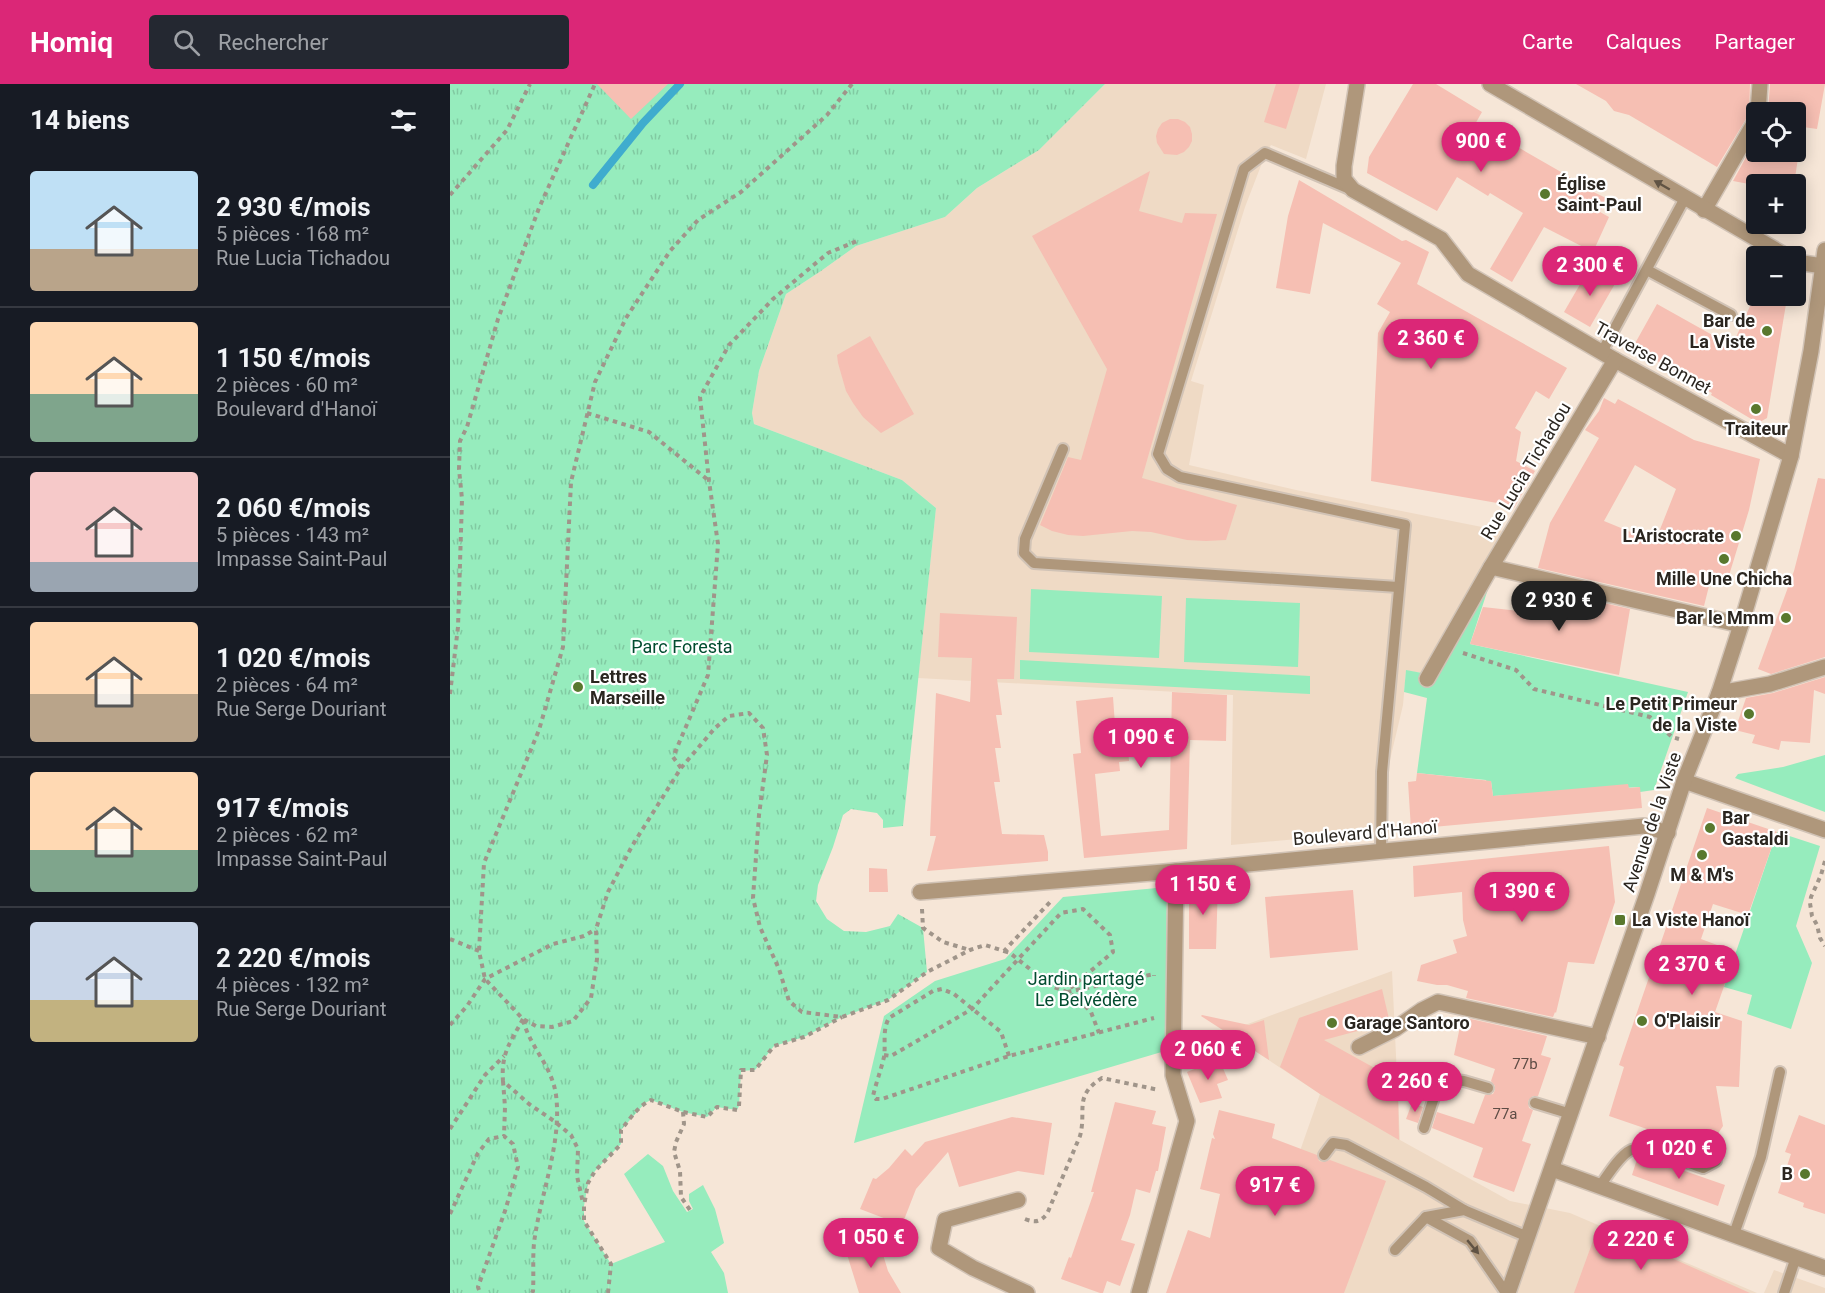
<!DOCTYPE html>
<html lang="fr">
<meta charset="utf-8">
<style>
body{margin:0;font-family:Roboto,sans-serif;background:#242831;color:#f1f3f6;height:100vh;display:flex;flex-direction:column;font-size:22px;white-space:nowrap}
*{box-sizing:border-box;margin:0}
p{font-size:20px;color:#9ea1a6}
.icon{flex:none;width:33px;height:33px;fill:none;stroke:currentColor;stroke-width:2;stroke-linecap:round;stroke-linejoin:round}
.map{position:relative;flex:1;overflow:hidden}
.side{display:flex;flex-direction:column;background:#171b24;width:450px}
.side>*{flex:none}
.buttons{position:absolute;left:1296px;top:18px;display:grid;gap:12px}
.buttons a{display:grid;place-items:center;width:60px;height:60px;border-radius:6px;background:#171b24;box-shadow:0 3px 15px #0003;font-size:30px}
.price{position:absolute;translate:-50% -51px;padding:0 14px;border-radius:21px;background:#db2777;color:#fff;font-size:20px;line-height:39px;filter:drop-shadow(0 2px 3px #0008)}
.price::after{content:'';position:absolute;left:50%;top:36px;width:18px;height:14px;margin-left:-9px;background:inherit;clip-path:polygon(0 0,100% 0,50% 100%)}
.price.on{background:#222;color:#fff}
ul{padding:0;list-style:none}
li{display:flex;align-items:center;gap:18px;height:150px;padding:0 30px}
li+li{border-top:2px solid #363941}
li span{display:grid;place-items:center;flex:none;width:168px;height:120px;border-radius:6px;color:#555}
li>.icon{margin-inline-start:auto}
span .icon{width:72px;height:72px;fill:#fffc;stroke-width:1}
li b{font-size:26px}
h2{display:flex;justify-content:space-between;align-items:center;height:72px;padding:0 30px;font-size:26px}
header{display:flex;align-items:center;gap:36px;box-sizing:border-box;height:84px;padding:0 30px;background:#db2777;color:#fff}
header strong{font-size:28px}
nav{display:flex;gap:33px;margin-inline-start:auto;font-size:21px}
.search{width:420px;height:54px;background:#242831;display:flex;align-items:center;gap:15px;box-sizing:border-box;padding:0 21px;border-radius:6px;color:#9ea1a6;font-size:22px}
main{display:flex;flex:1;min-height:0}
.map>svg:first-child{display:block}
.built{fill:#efdac5}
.green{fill:#96ecbd}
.park{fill:url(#park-tufts)}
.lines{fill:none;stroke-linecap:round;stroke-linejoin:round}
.stream{stroke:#3facce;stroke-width:8}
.building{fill:#f6bfb3;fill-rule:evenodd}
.service-casing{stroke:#d1c3b6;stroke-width:14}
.pedestrian-casing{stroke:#d1c3b6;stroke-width:18}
.minor-casing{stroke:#d1c3b6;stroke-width:18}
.tertiary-casing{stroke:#d1c3b6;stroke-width:18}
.path{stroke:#a0958a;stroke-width:4;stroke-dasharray:4.5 4.5;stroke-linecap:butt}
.service{stroke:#af977b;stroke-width:10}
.pedestrian{stroke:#af977b;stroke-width:15}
.minor{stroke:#af977b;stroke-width:15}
.tertiary{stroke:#af977b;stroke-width:15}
.oneway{fill:#605344}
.poi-dot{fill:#59782e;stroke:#fff;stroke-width:2}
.labels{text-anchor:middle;stroke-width:4.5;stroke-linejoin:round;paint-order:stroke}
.number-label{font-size:15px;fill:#5e4c45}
.poi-label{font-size:18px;font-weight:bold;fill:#2b2620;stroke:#fff;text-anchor:start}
.street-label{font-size:18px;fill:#2b2620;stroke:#fff}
.park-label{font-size:18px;fill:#014c2f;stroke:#fff}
</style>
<header>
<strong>Homiq</strong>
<div class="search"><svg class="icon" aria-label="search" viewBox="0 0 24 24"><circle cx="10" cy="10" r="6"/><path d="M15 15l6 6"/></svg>Rechercher</div>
<nav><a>Carte</a><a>Calques</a><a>Partager</a></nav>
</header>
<main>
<section class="side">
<h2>14 biens<svg class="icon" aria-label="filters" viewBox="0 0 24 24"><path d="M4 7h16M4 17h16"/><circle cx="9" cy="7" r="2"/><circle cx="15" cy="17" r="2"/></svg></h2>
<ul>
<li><span style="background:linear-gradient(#bfe0f5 65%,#b9a48a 0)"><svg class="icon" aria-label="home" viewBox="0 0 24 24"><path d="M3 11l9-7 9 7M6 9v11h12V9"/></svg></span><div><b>2 930 €/mois</b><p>5 pièces · 168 m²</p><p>Rue Lucia Tichadou</p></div></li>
<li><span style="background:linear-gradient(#ffd9b3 60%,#7fa58c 0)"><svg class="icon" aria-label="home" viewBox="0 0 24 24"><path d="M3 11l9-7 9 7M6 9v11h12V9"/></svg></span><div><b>1 150 €/mois</b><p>2 pièces · 60 m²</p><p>Boulevard d'Hanoï</p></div></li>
<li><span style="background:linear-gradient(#f6c9c9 75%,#9aa5b1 0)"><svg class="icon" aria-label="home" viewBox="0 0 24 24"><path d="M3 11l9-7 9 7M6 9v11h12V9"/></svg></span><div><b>2 060 €/mois</b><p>5 pièces · 143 m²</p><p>Impasse Saint-Paul</p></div></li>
<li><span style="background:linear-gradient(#ffd9b3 60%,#b9a48a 0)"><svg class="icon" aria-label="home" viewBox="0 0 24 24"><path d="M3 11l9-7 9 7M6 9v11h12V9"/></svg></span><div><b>1 020 €/mois</b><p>2 pièces · 64 m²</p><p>Rue Serge Douriant</p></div></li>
<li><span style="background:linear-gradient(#ffd9b3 65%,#7fa58c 0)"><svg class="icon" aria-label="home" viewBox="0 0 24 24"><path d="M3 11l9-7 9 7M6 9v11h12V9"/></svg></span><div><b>917 €/mois</b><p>2 pièces · 62 m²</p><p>Impasse Saint-Paul</p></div></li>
<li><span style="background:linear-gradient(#c9d6e8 65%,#c2b280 0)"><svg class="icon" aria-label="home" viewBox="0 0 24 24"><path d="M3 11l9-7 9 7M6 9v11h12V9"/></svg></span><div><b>2 220 €/mois</b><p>4 pièces · 132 m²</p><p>Rue Serge Douriant</p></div></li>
</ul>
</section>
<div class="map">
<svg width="1375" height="1209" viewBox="0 0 1375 1209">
<defs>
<pattern id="park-tufts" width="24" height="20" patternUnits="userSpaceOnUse" patternTransform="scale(1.5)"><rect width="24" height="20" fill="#96ecbd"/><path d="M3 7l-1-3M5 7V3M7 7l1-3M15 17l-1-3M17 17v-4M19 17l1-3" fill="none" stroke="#81caa2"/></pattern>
</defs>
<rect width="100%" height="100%" fill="#f6e6d7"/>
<g class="built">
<path d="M655 0H876L856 75 821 61 812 76V79L795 123 741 297 754 301 739 381 846 406 1052 447 972 589 956 587 953 621 935 697 936 747 781 761 783 611 468 594 486 424 452 396 304 340 302 329 309 287 336 210 371 187 406 162 495 133 527 104 589 66Z"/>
<path d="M942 887 950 1056 1060 1117 1120 1129 1307 1209H800L870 1010 776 948Z"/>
<path d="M1324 1186 1375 1204V1209H1314Z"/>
</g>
<g class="green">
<path d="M1030 485 1040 490 1034 503 1038 505 1020 560 1238 608 1204 706 1190 708 1189 703 1043 712 1041 697 1037 699 1036 696 967 689 977 614 954 608 956 586 972 589Z"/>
<path d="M581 505 712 512 709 574 579 568Z"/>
<path d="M736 514 850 519 848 583 734 578Z"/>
<path d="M570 576 860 592V610L570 595Z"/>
<path d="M1375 671V728L1285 694 1288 690 1333 683Z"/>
<path d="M1327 748 1370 762 1346 842 1362 879 1341 945 1297 930 1302 911 1274 903Z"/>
<path d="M717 803 715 967 404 1059 434 932 485 897 555 875 613 813Z"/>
<path d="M198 1070 213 1082 223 1107 237 1128 243 1125 239 1117V1110L253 1101 265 1125 274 1159 261 1168 274 1189 278 1209H158L161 1180 215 1158 174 1090Z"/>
</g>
<path class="park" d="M0 0H655L589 66 527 104 495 133 406 162 371 187 336 210 309 287 302 329 304 340 452 396 486 424 453 742 433 744V736L427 729 401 725 393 731 383 763 368 801 366 817 377 835 394 847 416 848 440 842 448 830 473 844 477 888 438 916 392 933 354 953 324 962 305 986 291 987 289 1022 287 1026 267 1023 257 1033 233 1028 201 1016 195 1019 171 1046V1060L145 1087 138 1099 134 1122V1137L161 1180 158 1209H0Z"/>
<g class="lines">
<path class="stream" d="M143 101 193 39 230 0"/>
</g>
<g class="building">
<path d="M147 0H218L181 35Z"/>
<path d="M826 0H850L836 45 814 38Z"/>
<path d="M963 0H986L1032 28 1024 42 1056 62 1059 58 1118 92 1133 103 1156 114 1150 128 1159 133 1143 168 1094 143 1062 198 1040 185 1073 129 1040 109 1038 112 1007 93 987 127 917 89 919 73Z"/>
<path d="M1126 0H1300L1299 30 1267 83 1179 31 1164 27 1156 17Z"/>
<path d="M1320 0H1375L1367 45 1346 42V28H1318Z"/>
<path d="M720 35H728L735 38 740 43 742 50V57L739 63 734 68 727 71 714 70 707 59 706 52 708 45 712 39Z"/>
<path d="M1306 55V68H1349L1344 100H1299L1283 97Z"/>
<path d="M700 87 689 127 732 139 735 129 767 130 692 394 787 421 776 456 756 457 737 456 701 448 682 447 633 452 618 451 602 447 590 441 618 373 631 376 657 285 582 152Z"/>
<path d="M849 96 952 157 956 156 979 168 967 200 1117 284 1099 315 1086 307 1065 344 1071 348 1066 377 1085 387 1064 424 1053 420 921 397 928 249 940 228 927 220 951 179 873 139 860 210 826 204 838 132Z"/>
<path d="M1140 183 1166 198 1140 243 1114 228Z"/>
<path d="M1306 209V212L1337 214 1317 334 1308 339 1261 311 1262 309 1183 263 1207 220 1282 262Z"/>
<path d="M420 252 464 330 431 349 413 333 403 319 396 307 388 279 387 271Z"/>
<path d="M1154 314 1165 320 1168 315 1244 356 1310 375 1299 426 1277 498 1261 494 1254 522 1088 484 1100 439 1149 354 1135 346 1149 327ZM1185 381 1226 405 1205 458 1154 437Z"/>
<path d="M1368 394 1375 395V573L1321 590 1308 585 1344 487Z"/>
<path d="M1093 505 1180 525 1169 591 1020 560 1033 523 1086 529Z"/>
<path d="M490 529 567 533 564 595H547L552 631H546L551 664H545L550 698H544L552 750 594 751 598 768V777L477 787 486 752H480L486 609 520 618 522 574 488 573Z"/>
<path d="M1375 593V610L1364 606 1360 659 1331 657 1329 666 1302 659 1305 651 1285 646 1296 614 1323 609Z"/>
<path d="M722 608 777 611 776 657 740 656 737 765 634 774 623 670 631 669 626 617 663 613 666 655 677 654 679 677 669 678 670 687 645 690 651 752 719 746Z"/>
<path d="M967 689 1041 697 1043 712 1178 700 1179 704 1190 703 1192 724 961 745 958 698 966 697Z"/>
<path d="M1257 724 1327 748 1298 831 1263 820 1251 855 1286 868 1265 928 1292 937 1289 1003 1266 1002 1273 1042 1269 1048 1253 1059 1230 1068 1193 1058 1197 1045 1159 1032 1174 983 1169 981Z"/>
<path d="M1159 762 1165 818 1144 880 1118 878 1106 929 1105 928 1103 933 1016 914 1018 907 997 901H987L967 897 971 881 1007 869 1003 856 1017 852 1013 836 1012 808 964 813 963 782Z"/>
<path d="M419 784 437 785 438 808H419Z"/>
<path d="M768 798 766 865H739V801Z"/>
<path d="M903 806 908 866 820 874 815 813Z"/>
<path d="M932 905 939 935 925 939 926 942 874 956 930 987 926 994 948 1006 949 1056 870 1010 830 983 849 934Z"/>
<path d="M752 931 799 941 814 936 819 976 751 932Z"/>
<path d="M1012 933 1097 952 1091 971 1101 974 1088 1012H1083L1078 1017 1079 1024 1083 1026 1072 1057 1081 1060 1064 1108 1023 1093 1033 1064 982 1044 987 1028 1024 1040 1035 1011 1043 1010 1045 1006V1002L1041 997 1045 985 1004 971Z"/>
<path d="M769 975 778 996 767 1000 772 1014 750 1019 737 988Z"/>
<path d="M665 1018 706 1027 702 1040 716 1043 708 1087H706L700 1109 686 1105 680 1131 671 1156 685 1160 670 1202 657 1197 653 1209H650L611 1195 619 1173 621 1174 644 1108H641Z"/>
<path d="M962 1019 973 1023 968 1039 956 1035Z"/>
<path d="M769 1026 825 1040 822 1054 867 1071 869 1077 873 1078 880 1076 936 1097 894 1209H716L738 1146 760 1154 770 1110 750 1105 762 1054 765 1055 763 1050Z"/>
<path d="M1349 1031 1375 1041V1130L1353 1123 1354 1119 1328 1109 1341 1070 1335 1068Z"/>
<path d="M562 1033 602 1039 594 1091 568 1087 509 1103 498 1068 466 1105 452 1141 410 1125 423 1094 426 1095 439 1084 455 1065 462 1072 475 1058Z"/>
<path d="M1188 1072 1208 1076 1206 1077 1275 1101 1268 1122 1182 1091Z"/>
<path d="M1148 1143 1199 1164 1300 1209H1124Z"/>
<path d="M428 1154 438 1187 451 1209H409L395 1164Z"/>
</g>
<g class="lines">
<defs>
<g id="service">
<path d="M902 106 815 69 794 85 708 370 717 385 730 393 955 441 932 688 931 768"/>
<path d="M1197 186 1281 231"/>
<path d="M1152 268 1235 114"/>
<path d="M613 365 575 455 574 469 584 479 948 503"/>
<path d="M1085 1019 1121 1030"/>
<path d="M974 1044 990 995 1014 997 1038 1004"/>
<path d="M874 1071 883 1059 896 1061 976 1103 1014 1126"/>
<path d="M1150 1102C1157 1092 1170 1071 1181 1066 1194 1060 1238 1079 1253 1084L1266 1077"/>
<path d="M976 1133 1020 1157 1056 1209"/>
<path d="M1284 1150 1311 1073 1330 988"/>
<path d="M945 1166 976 1133 1014 1126 1078 1153"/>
<path d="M1334 1209 1346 1173"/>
</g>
<g id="pedestrian">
<path d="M1308 28 1310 0"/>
<path d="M1254 126 1306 36"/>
<path d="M977 595 1041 483"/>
</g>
<g id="minor">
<path d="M907 0 894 82V95L903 106 991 155 1018 190 1165 276 1341 372"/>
<path d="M1040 0 1336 172"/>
<path d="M1346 178 1373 182"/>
<path d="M1165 276 1041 483 1291 541"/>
<path d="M1269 609 1320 600 1375 583"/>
<path d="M1234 697 1375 746"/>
<path d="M470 808 726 787 1194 742 1218 749"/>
<path d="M909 963 945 945 972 926 988 918 1148 953"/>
<path d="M1102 1085 1375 1184"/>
<path d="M568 1116 495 1136 489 1164 523 1184 577 1209"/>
<path d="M689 1209 737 1037 723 991 726 787"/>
</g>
<path id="tertiary" d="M1058 1209 1197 810 1234 697 1269 609 1291 541 1341 372 1361 267 1375 166"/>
</defs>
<use href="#service" class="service-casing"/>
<use href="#pedestrian" class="pedestrian-casing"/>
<use href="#minor" class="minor-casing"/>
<use href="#tertiary" class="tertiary-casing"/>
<g class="path">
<path d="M402 0 377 31 291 108 248 136 220 167 176 234 145 298 121 398 113 563 89 646 34 779 29 867 35 895 73 935 86 942 102 943 123 937 141 914 147 875 146 845 158 808 182 762 231 684 265 644 279 632 299 629 313 644 317 671 309 731 303 814 310 843 329 885 339 917 352 928 392 933 438 916 477 888 520 866 535 861 554 867 602 816"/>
<path d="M0 111 57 46 80 0"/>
<path d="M137 329 199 348 258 396"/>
<path d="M1013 569 1066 586 1084 605 1200 633 1222 653 1229 655"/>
<path d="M0 610 8 543 12 415 9 385 10 357 17 343 48 235 89 124 145 0"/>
<path d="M231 684 223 673 258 591 268 460 259 397 250 313 279 261 323 215 378 169 407 157"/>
<path d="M1375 777 1371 791 1361 813 1360 819 1362 832 1367 841 1370 854 1375 862"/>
<path d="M472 825 473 844 493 858 520 866"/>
<path d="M0 855 29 867"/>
<path d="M554 867 560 869 601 902 617 908 628 915 641 928 649 949"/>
<path d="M617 908 704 890V892"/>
<path d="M73 935C60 959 51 969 53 997L79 1020 104 1037 121 1051 128 1065 127 1092 133 1119"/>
<path d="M73 936C80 963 102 982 106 1011 112 1057 92 1106 85 1152 82 1169 84 1189 83 1207L82 1209"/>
<path d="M0 941 17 922 35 895 103 860 134 852 146 845"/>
<path d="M434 971 441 972 522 925 611 829 633 825 660 851 663 868 617 907"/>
<path d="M559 972 551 948 504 910 492 905 483 907 439 934C432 946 436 960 434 973 431 986 426 999 423 1012L426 1015H432L559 972 704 934"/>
<path d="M53 997 55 1023 54 1052"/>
<path d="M233 1028 234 1040 226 1058 224 1068 230 1087 231 1113 240 1126"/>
<path d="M0 1045 35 991 54 972"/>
<path d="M0 1130 28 1069 39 1055 54 1052 63 1060 68 1083 55 1127 28 1203 30 1209"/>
<path d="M575 1135C585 1139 590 1138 597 1130L630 1052C637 1026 623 1012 652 994L709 1006"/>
<path d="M158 1209 161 1180 134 1137V1122L138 1099 145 1087 171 1060V1046C179 1036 188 1022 201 1016L233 1028 257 1033 267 1023 287 1026 289 1022 291 986H305L324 962 354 953 392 933"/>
</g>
<use href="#service" class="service"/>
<use href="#pedestrian" class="pedestrian"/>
<use href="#minor" class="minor"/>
<use href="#tertiary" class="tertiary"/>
</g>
<defs><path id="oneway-solid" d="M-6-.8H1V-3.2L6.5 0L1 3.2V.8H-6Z" transform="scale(1.5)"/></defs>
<g class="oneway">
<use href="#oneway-solid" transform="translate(1212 101) rotate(-150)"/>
<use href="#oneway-solid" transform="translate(1023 1163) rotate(50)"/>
</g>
<g class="poi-dot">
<circle cx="1095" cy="110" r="6"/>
<circle cx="1317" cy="247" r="6"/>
<circle cx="1306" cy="325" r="6"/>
<circle cx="1286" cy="452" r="6"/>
<circle cx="1274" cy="475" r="6"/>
<circle cx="1336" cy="534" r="6"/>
<circle cx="128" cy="603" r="6"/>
<circle cx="1299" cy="630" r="6"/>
<circle cx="1260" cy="744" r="6"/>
<circle cx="1252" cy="771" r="6"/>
<rect x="1164" y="830" width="12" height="12" rx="3"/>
<circle cx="1192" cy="937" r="6"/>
<circle cx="882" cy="939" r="6"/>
<circle cx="1355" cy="1090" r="6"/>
</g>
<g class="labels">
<g class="number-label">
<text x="1075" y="985">77b</text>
<text x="1055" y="1035">77a</text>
</g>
<g class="poi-label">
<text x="1107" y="106">Église<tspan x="1107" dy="21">Saint-Paul</tspan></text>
<text x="1305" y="243" text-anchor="end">Bar de<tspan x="1305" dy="21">La Viste</tspan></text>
<text x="1306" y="351" text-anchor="middle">Traiteur</text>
<text x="1274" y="458" text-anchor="end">L'Aristocrate</text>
<text x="1274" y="501" text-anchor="middle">Mille Une Chicha</text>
<text x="1324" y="540" text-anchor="end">Bar le Mmm</text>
<text x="140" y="599">Lettres<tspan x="140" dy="21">Marseille</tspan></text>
<text x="1287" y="626" text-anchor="end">Le Petit Primeur<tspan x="1287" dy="21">de la Viste</tspan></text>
<text x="1272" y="740">Bar<tspan x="1272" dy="21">Gastaldi</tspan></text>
<text x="1252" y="797" text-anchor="middle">M &amp; M's</text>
<text x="1182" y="842">La Viste Hanoï</text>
<text x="1204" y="943">O'Plaisir</text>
<text x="894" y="945">Garage Santoro</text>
<text x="1343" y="1096" text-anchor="end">B</text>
</g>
<g class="street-label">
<text transform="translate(1203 274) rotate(29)" y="6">Traverse Bonnet</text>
<text transform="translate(1076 387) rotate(-59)" y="6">Rue Lucia Tichadou</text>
<text transform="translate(1202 738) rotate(-71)" y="6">Avenue de la Viste</text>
<text transform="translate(915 749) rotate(-5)" y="6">Boulevard d'Hanoï</text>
</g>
<g class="park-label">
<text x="232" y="569">Parc Foresta</text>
<text x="636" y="901">Jardin partagé<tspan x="636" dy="21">Le Belvédère</tspan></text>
</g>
</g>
</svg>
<div class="buttons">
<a><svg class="icon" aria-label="locate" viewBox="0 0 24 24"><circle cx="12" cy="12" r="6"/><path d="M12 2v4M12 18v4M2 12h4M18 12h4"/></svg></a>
<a>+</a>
<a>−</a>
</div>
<b class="price" style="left:1031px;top:89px">900 €</b>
<b class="price" style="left:1140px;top:213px">2 300 €</b>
<b class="price" style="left:981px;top:286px">2 360 €</b>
<b class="price on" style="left:1109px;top:548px">2 930 €</b>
<b class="price" style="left:691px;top:685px">1 090 €</b>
<b class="price" style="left:753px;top:832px">1 150 €</b>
<b class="price" style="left:1072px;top:839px">1 390 €</b>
<b class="price" style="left:1242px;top:912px">2 370 €</b>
<b class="price" style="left:758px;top:997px">2 060 €</b>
<b class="price" style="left:965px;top:1029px">2 260 €</b>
<b class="price" style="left:1229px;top:1096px">1 020 €</b>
<b class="price" style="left:825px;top:1133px">917 €</b>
<b class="price" style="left:421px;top:1185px">1 050 €</b>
<b class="price" style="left:1191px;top:1187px">2 220 €</b>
</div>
</main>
